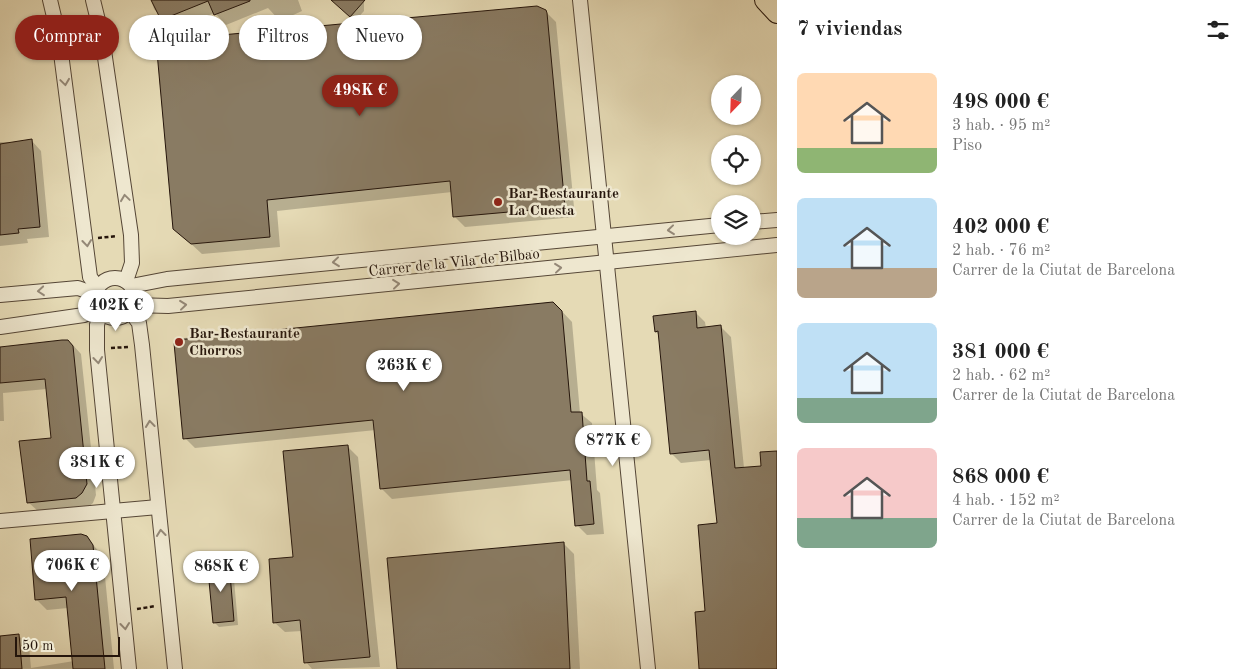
<!DOCTYPE html>
<html lang="es">
<meta charset="utf-8">
<style>
body{margin:0;font-family:"Old Standard TT",serif;background:#f2f2f2;color:#222;height:100vh;display:flex;flex-direction:column;font-size:19px;white-space:nowrap}
*{box-sizing:border-box;margin:0}
p{font-size:16px;color:#767676}
.icon{flex:none;width:28px;height:28px;fill:none;stroke:currentColor;stroke-width:2;stroke-linecap:round;stroke-linejoin:round}
.map{position:relative;flex:1;overflow:hidden}
.panel{display:flex;flex-direction:column;background:#fff;width:475px}
.panel>*{flex:none}
.top-card{position:absolute;left:15px;top:15px;width:475px;height:45px;display:flex;gap:10px}
.needle{width:32px;rotate:203deg}
.tools{position:absolute;left:711px;top:75px;display:grid;gap:10px}
.tools a{display:grid;place-items:center;width:50px;height:50px;border-radius:50%;background:#fff;box-shadow:0 1px 4px #0004;font-size:25px}
.scale{position:absolute;left:15px;bottom:12px;width:105px;box-sizing:border-box;padding-left:5px;border:2px solid #25150b;border-top:0;font-size:14px;line-height:18px;white-space:nowrap;color:#25150b;-webkit-text-stroke:4px #eee7cf;paint-order:stroke}
.price{position:absolute;translate:-50% -42px;padding:0 11px;border-radius:18px;background:#fff;color:#222;font-size:16px;line-height:32px;filter:drop-shadow(0 1px 2px #0008)}
.price::after{content:'';position:absolute;left:50%;top:30px;width:15px;height:11px;margin-left:-8px;background:inherit;clip-path:polygon(0 0,100% 0,50% 100%)}
.price.active{background:#8f2418;color:#fff}
ul{padding:0;list-style:none}
li{display:flex;align-items:center;gap:15px;height:125px;padding:0 20px}
li span{display:grid;place-items:center;flex:none;width:140px;height:100px;border-radius:8px;color:#555}
li>.icon{margin-inline-start:auto}
span .icon{width:60px;height:60px;fill:#fffc;stroke-width:1}
li b{font-size:21px}
h2{display:flex;justify-content:space-between;align-items:center;height:60px;padding:0 20px;font-size:21px}
.tag{padding:0 18px;border-radius:22px;background:#fff;box-shadow:0 1px 4px #0004;font-size:18px;line-height:45px}
.tag.active{background:#8f2418;color:#fff}
main{display:flex;flex:1;min-height:0}
.map>svg:first-child{display:block}
.shadow{fill:#0003}
.building{fill:#897b63;stroke:#25150b}
.lines{fill:none;stroke-linecap:round;stroke-linejoin:round}
.minor-casing{stroke:#554636;stroke-width:16}
.highway-casing{stroke:#25150b;stroke-width:22}
.path{stroke:#25150b;stroke-width:2.5;stroke-dasharray:4 2.5;stroke-linecap:butt}
.minor{stroke:#eee7cf;stroke-width:14}
.highway{stroke:#e5dab5;stroke-width:20}
.oneway{stroke:#948877}
.poi-dot{fill:#8f2418;stroke:#eee7cf;stroke-width:2}
.labels{text-anchor:middle;stroke-width:5;stroke-linejoin:round;paint-order:stroke}
.poi-label{font-size:15px;font-weight:bold;fill:#25150b;stroke:#eee7cf;text-anchor:start}
.street-label{font-size:15px;fill:#25150b;stroke:#eee7cf}
</style>
<main>
<div class="map">
<svg width="777" height="669" viewBox="0 0 777 669">
<rect width="100%" height="100%" fill="#e5dab5"/>
<filter id="stains"><feTurbulence type="fractalNoise" baseFrequency=".004" numOctaves="4"/><feColorMatrix values="0 0 0 0 .2 0 0 0 0 .09 0 0 0 0 .02 0 0 0 .5 -.17"/></filter>
<radialGradient id="worn" r=".72"><stop offset=".6" stop-color="#630" stop-opacity="0"/><stop offset="1" stop-color="#630" stop-opacity=".3"/></radialGradient>
<g class="shadow">
<path d="M151 0H298L302 11 280 21 268 8 226 25 215 13 172 29 154 9Z"/>
<path d="M338 0H364V11L355 21 340 6Z"/>
<path d="M545 11 556 22 575 217 465 227 455 217 452 192 277 211 280 247 202 254 174 228Z"/>
<path d="M31 140 41 151 49 237 27 239 28 243 0 246V142H8L10 144Z"/>
<path d="M555 304 572 322 580 413 592 423 597 490 600 493 604 534 587 535 577 525 573 480 392 499 381 488 376 430 195 448 185 438 175 344 184 338Z"/>
<path d="M695 312 705 322 706 328 721 327 731 337 744 468 762 467 777 452V669H701L718 524 711 460 681 463 671 453 659 335 656 332 655 317Z"/>
<path d="M71 343 81 354 96 495 93 503 87 508 39 512 28 502 52 439 47 389 3 393 4 421H0V348Z"/>
<path d="M347 446 358 457 380 667 312 669 306 662 302 631 285 632 274 622 295 558Z"/>
<path d="M86 537 103 556 114 669H0V638L19 636 29 646 31 668 74 661 68 608 47 610 36 599Z"/>
<path d="M564 544 574 554 580 669H399Z"/>
<path d="M229 563 233 568 238 625 219 627 215 623 214 582Z"/>
</g>
<g class="building">
<path d="M151 0H250V1L214 15 208 1 161 20Z"/>
<path d="M331 0H365L350 17Z"/>
<path d="M537 6 546 10 547 13 565 207 453 217 450 181 267 200 270 237 191 244 173 229 156 41Z"/>
<path d="M32 139 40 227 18 229 19 233 0 235V144Z"/>
<path d="M553 302 562 311 571 412H582L587 481H590L594 524 575 526 570 470 380 489 373 420 183 439 174 343 177 340Z"/>
<path d="M696 311 697 328 721 325 735 468 761 466 760 452 777 451V669H699L695 612 705 611 698 525 717 523 709 450 670 454 658 331 655 332 653 316Z"/>
<path d="M62 340H68L73 346 87 484 82 493 76 498 27 503 19 441 51 438 45 379 0 383V347Z"/>
<path d="M348 445 370 657 304 663 300 620 273 623 269 559 293 557 283 451Z"/>
<path d="M81 534 87 536 93 545 105 669H73L66 597 35 600 30 539Z"/>
<path d="M564 542 570 669H397L387 558Z"/>
<path d="M229 562 234 621 213 623 209 581H212L210 563Z"/>
<path d="M19 634 22 669H0V636Z"/>
</g>
<g class="lines">
<defs>
<g id="minor">
<path d="M50 0 59 38 90 277 97 287"/>
<path d="M93 0 102 37 131 235 132 263 126 281"/>
<path d="M580 0 648 669"/>
<path d="M752 222 777 220"/>
<circle cx="115" cy="298" r="20"/>
<path d="M131 286 167 279 720 225"/>
<path d="M0 295 78 288 95 294"/>
<path d="M134 305 168 306 777 245"/>
<path d="M130 311 139 323 142 345 175 669"/>
<path d="M100 312 97 325V350L129 669"/>
<path d="M0 327 84 315 96 306"/>
<path d="M0 521 158 507"/>
</g>
<path id="highway" d="M765 0 777 13"/>
</defs>
<use href="#minor" class="minor-casing"/>
<use href="#highway" class="highway-casing"/>
<g class="path">
<path d="M98 238 117 236"/>
<path d="M111 348 128 347"/>
<path d="M137 609 156 606"/>
</g>
<use href="#minor" class="minor"/>
<use href="#highway" class="highway"/>
</g>
<defs><path id="oneway-chevron" d="M-2-3.5L2.5 0L-2 3.5" fill="none" stroke-width="1.6" stroke-linecap="round" stroke-linejoin="round" transform="scale(1.25)"/></defs>
<g class="oneway">
<use href="#oneway-chevron" transform="translate(65 82) rotate(82)"/>
<use href="#oneway-chevron" transform="translate(125 198) rotate(-98)"/>
<use href="#oneway-chevron" transform="translate(671 230) rotate(174)"/>
<use href="#oneway-chevron" transform="translate(87 243) rotate(84)"/>
<use href="#oneway-chevron" transform="translate(336 262) rotate(174)"/>
<use href="#oneway-chevron" transform="translate(558 268) rotate(-6)"/>
<use href="#oneway-chevron" transform="translate(396 284) rotate(-6)"/>
<use href="#oneway-chevron" transform="translate(41 291) rotate(175)"/>
<use href="#oneway-chevron" transform="translate(183 305) rotate(-6)"/>
<use href="#oneway-chevron" transform="translate(98 360) rotate(84)"/>
<use href="#oneway-chevron" transform="translate(150 424) rotate(-96)"/>
<use href="#oneway-chevron" transform="translate(161 533) rotate(-96)"/>
<use href="#oneway-chevron" transform="translate(125 626) rotate(84)"/>
</g>
<g class="poi-dot">
<circle cx="498" cy="202" r="5"/>
<circle cx="179" cy="342" r="5"/>
</g>
<g class="labels">
<g class="poi-label">
<text x="508" y="198">Bar-Restaurante<tspan x="508" dy="17">La Cuesta</tspan></text>
<text x="189" y="338">Bar-Restaurante<tspan x="189" dy="17">Chorros</tspan></text>
</g>
<g class="street-label">
<text transform="translate(454 262) rotate(-6)" y="5">Carrer de la Vila de Bilbao</text>
</g>
</g>
<rect width="100%" height="100%" filter="url(#stains)"/>
<rect width="100%" height="100%" fill="url(#worn)"/>
</svg>
<div class="tools">
<a><svg class="needle" viewBox="-14 -14 28 28"><path d="M0-13l5 13h-10z" fill="#e53935"/><path d="M0 13l5-13h-10z" fill="#767676"/></svg></a>
<a><svg class="icon" aria-label="locate" viewBox="0 0 24 24"><circle cx="12" cy="12" r="6"/><path d="M12 2v4M12 18v4M2 12h4M18 12h4"/></svg></a>
<a><svg class="icon" aria-label="layers" viewBox="0 0 24 24"><path d="M12 4l9 5-9 5-9-5zM3 14l9 5 9-5"/></svg></a>
</div>
<div class="scale">50 m</div>
<b class="price active" style="left:360px;top:117px">498K €</b>
<b class="price" style="left:116px;top:332px">402K €</b>
<b class="price" style="left:404px;top:392px">263K €</b>
<b class="price" style="left:613px;top:467px">877K €</b>
<b class="price" style="left:97px;top:489px">381K €</b>
<b class="price" style="left:72px;top:592px">706K €</b>
<b class="price" style="left:221px;top:593px">868K €</b>
<div class="top-card">
<a class="tag active">Comprar</a>
<a class="tag">Alquilar</a>
<a class="tag">Filtros</a>
<a class="tag">Nuevo</a>
</div>
</div>
<section class="panel">
<h2>7 viviendas<svg class="icon" aria-label="filters" viewBox="0 0 24 24"><path d="M4 7h16M4 17h16"/><circle cx="9" cy="7" r="2"/><circle cx="15" cy="17" r="2"/></svg></h2>
<ul>
<li><span style="background:linear-gradient(#ffd9b3 75%,#8fb573 0)"><svg class="icon" aria-label="home" viewBox="0 0 24 24"><path d="M3 11l9-7 9 7M6 9v11h12V9"/></svg></span><div><b>498 000 €</b><p>3 hab. · 95 m²</p><p>Piso</p></div></li>
<li><span style="background:linear-gradient(#bfe0f5 70%,#b9a48a 0)"><svg class="icon" aria-label="home" viewBox="0 0 24 24"><path d="M3 11l9-7 9 7M6 9v11h12V9"/></svg></span><div><b>402 000 €</b><p>2 hab. · 76 m²</p><p>Carrer de la Ciutat de Barcelona</p></div></li>
<li><span style="background:linear-gradient(#bfe0f5 75%,#7fa58c 0)"><svg class="icon" aria-label="home" viewBox="0 0 24 24"><path d="M3 11l9-7 9 7M6 9v11h12V9"/></svg></span><div><b>381 000 €</b><p>2 hab. · 62 m²</p><p>Carrer de la Ciutat de Barcelona</p></div></li>
<li><span style="background:linear-gradient(#f6c9c9 70%,#7fa58c 0)"><svg class="icon" aria-label="home" viewBox="0 0 24 24"><path d="M3 11l9-7 9 7M6 9v11h12V9"/></svg></span><div><b>868 000 €</b><p>4 hab. · 152 m²</p><p>Carrer de la Ciutat de Barcelona</p></div></li>
</ul>
</section>
</main>
